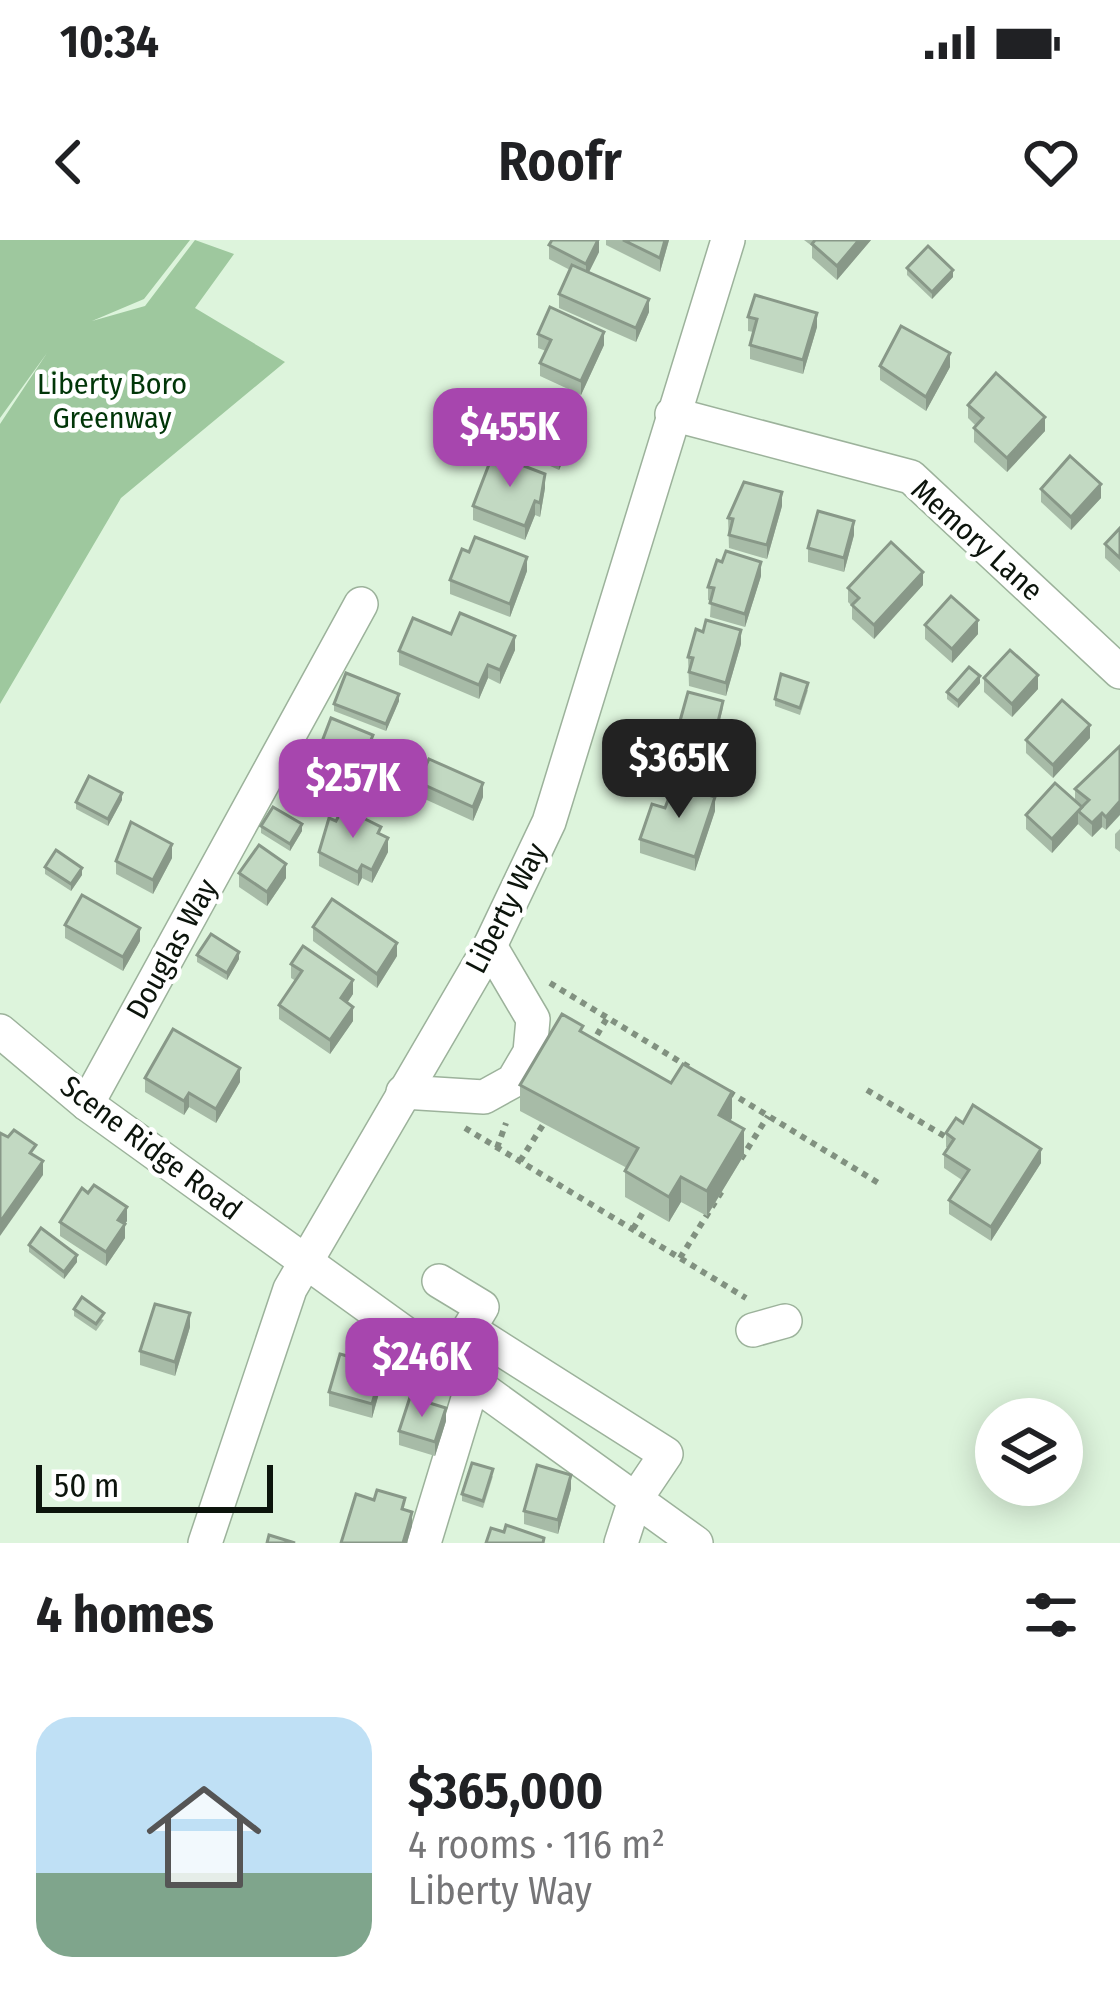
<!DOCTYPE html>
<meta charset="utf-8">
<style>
body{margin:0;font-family:"Fira Sans Condensed",sans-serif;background:#f6f6f6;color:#202124;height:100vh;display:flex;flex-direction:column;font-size:45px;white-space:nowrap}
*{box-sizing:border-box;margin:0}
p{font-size:39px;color:#757577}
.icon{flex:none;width:66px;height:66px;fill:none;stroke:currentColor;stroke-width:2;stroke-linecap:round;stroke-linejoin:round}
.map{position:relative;height:1303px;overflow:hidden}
.side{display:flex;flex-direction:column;background:#fff;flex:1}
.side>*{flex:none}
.controls{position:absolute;left:975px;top:1158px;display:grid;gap:24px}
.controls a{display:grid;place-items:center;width:108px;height:108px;border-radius:50%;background:#fff;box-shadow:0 6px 30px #0003;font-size:60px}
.scale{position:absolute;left:36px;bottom:30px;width:237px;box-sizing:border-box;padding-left:12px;border:6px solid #0c140c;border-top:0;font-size:33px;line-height:42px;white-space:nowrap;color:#0c140c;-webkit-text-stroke:9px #fff;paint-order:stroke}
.price{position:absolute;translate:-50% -102px;padding:0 27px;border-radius:24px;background:#a746ae;color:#fff;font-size:39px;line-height:78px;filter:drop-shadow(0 3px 6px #0008)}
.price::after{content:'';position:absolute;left:50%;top:72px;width:36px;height:27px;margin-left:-18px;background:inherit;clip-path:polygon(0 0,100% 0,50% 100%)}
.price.selected{background:#222;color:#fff}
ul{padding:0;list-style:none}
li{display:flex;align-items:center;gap:36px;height:300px;padding:0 36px}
li span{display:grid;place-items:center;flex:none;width:336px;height:240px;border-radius:36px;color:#555}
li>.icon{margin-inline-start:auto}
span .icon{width:144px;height:144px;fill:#fffc;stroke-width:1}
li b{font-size:51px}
h2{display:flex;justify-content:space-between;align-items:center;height:144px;padding:0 36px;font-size:51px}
.status{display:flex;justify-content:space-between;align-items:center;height:84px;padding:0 60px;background:#fff;direction:ltr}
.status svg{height:33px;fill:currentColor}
header{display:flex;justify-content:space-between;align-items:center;height:156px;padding:0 36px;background:#fff;font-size:54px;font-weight:600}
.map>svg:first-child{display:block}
.green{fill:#9ec89e}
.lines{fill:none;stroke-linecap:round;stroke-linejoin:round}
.minor-casing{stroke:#9cb29b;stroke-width:36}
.path{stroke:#819180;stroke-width:6;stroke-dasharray:6 6;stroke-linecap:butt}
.minor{stroke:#fff;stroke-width:33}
.wall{fill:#a7bba7}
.shaded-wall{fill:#889888}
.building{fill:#c2d9c2;stroke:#889888;stroke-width:3}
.labels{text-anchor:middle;stroke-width:9;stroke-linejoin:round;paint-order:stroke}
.park-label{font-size:30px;fill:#013608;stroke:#fff}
.street-label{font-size:30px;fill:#0c140c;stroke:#fff}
</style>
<div class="status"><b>10:34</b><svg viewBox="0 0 49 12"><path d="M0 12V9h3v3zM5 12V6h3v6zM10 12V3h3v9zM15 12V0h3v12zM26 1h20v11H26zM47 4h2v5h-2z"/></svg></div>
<header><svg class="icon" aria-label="back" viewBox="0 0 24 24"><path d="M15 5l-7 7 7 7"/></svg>Roofr<svg class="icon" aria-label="heart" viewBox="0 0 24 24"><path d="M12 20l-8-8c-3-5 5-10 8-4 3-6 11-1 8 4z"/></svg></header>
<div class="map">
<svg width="1120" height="1303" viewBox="0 0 1120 1303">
<rect width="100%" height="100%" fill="#ddf4dc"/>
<path class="green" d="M0 0H190L144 59 92 81 145 66 195 0 234 14 195 68 285 122 121 258 0 464V184L47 113 0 178Z"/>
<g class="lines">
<defs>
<g id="minor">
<path d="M672 174 911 237 1120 432"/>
<path d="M0 791 87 864 696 1303"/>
<path d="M403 852 484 857 513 841 530 812 533 779 490 706"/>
<path d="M87 864 361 364"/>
<path d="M439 1041 482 1067 458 1107"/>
<path d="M469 1089 666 1214 635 1260 621 1303"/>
<path d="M753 1090 785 1081"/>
<path d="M205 1303 290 1049 490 706 549 582 728 0"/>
<path d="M424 1303 473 1142"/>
</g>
</defs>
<use href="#minor" class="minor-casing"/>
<g class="path">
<path d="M550 743 692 829"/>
<path d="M591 805 607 778"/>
<path d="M867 850 951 900"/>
<path d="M729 852 880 944"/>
<path d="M465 888 746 1058"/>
<path d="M497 908 506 883"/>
<path d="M741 919 768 876"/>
<path d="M520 921 546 880"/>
<path d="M633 989 645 969"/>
<path d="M680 1018 722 951"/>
</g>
<use href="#minor" class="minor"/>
</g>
<g class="wall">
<path d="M606 0H669L660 32 606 5Z"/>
<path d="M804 0H871L837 40 812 18V6Z"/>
<path d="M549 5 599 12 589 32 649 72 636 102 559 68V54L570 30 549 19Z"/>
<path d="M907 28 953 37 932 59 907 35Z"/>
<path d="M748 77 817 87 803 134 750 119V105L753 92 748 91Z"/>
<path d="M538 94 604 105 581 155 540 136V123L546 111 538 108Z"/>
<path d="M880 126 950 127 926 171 880 140Z"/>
<path d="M968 165 1045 191 1007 232 974 202V188L976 186 968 178Z"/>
<path d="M478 179 575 195 559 230 478 193Z"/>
<path d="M545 248 540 277 535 275 525 300 473 280V266Z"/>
<path d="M1041 249 1101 258 1071 290 1041 262Z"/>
<path d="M782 266 767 319 729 308 728 278Z"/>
<path d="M1120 288V332L1105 318V304Z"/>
<path d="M854 295 844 332 808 322V308Z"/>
<path d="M469 312 527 331 510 377 450 354V340Z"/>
<path d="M761 336 745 387 710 377 711 361 708 360V347Z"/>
<path d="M923 345 874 399 852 379V366L848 362V348Z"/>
<path d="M925 385 978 394 952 423 925 399Z"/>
<path d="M451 394 515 410 500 444 488 438 479 459 399 425V411Z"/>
<path d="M741 404 726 456 689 446 688 417Z"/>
<path d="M984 438 1038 449 1012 477 984 452Z"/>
<path d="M980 443 958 468 947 459V452Z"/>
<path d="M808 450 800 475 775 466V459Z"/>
<path d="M399 461 386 491 334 471V464Z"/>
<path d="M723 468 716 495 726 524 721 542 710 539 707 549 645 531V517L666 493 680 484V481Z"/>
<path d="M1090 498 1053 538 1026 513V500Z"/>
<path d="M373 502 359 536 318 519V512Z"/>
<path d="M1120 506 1106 590 1102 587 1092 597 1078 584 1052 613 1026 589V575L1075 561V549Z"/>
<path d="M418 542 483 557 473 581 418 556Z"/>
<path d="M122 560 108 586 76 569V562Z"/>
<path d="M665 568 715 571 695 631 640 613V599Z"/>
<path d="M336 581 381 594 388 612 372 643 362 638 358 646 319 626V612Z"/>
<path d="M261 586 302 591 290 611 261 593Z"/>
<path d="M1120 589V612L1115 608V594Z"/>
<path d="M172 618 153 654 116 634V621Z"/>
<path d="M45 627 82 635 71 651 45 634Z"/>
<path d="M239 633 286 638 267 666 239 647Z"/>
<path d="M65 685 140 701 123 731 65 698Z"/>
<path d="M313 687 397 716 377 748 313 701Z"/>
<path d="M197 715 239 719 227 740 197 722Z"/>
<path d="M291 724 353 754 347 763 353 781 330 814 279 779V765L296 741 291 738Z"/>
<path d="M583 792 732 878 730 881 744 915 707 976 681 962 669 982 625 957V931L627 928 520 871V845Z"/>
<path d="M145 838 240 842 216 883 189 867 184 875 145 852Z"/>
<path d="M946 893 1041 923 991 1001 949 974V960L962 940 944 928V914L948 908 946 907Z"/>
<path d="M127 981 125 984V998L106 1026 60 996V982Z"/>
<path d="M29 1005 77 1022 64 1039 29 1012Z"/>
<path d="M74 1069 104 1080 96 1091 74 1076Z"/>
<path d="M190 1087 175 1136 140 1125V1111Z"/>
<path d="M383 1139 372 1178 329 1166V1152Z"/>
<path d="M446 1181 435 1216 399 1205V1191Z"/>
<path d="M493 1236 483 1268 462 1261V1254Z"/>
<path d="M571 1249 558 1294 524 1284V1271Z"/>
</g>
<g class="shaded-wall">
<path d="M599 0V12L586 38V24Z"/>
<path d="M665 0H669L660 32V18Z"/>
<path d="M859 0H871L837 40V26Z"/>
<path d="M953 30V37L932 59V52Z"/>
<path d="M649 59V72L636 102V88Z"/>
<path d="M817 73V87L803 134V120Z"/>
<path d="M604 92V105L581 155V141Z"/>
<path d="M950 113V127L926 171V157Z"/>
<path d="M1045 177V191L1007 232V218Z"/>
<path d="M575 182V195L559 230V217Z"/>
<path d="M545 234V248L540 277V263Z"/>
<path d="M1101 244V258L1071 290V277Z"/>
<path d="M782 252V266L767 319V305Z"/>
<path d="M535 261V275L525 300V286Z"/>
<path d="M854 281V295L844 332V318Z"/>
<path d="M527 317V331L510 377V364Z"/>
<path d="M761 322V336L745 387V374Z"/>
<path d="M923 332V345L874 399V385Z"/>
<path d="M978 380V394L952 423V409Z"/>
<path d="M741 390V404L726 456V443Z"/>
<path d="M515 396V410L500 444V430Z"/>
<path d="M488 425V438L479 459V445Z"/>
<path d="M1038 435V449L1012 477V464Z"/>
<path d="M980 436V443L958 468V461Z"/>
<path d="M399 454V461L386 491V484Z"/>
<path d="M1090 485V498L1053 538V525Z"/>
<path d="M373 495V502L359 536V529Z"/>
<path d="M726 510V524L721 542V528Z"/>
<path d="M483 543V557L473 581V567Z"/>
<path d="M122 553V560L108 586V579Z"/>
<path d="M715 557V571L695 631V617Z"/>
<path d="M1120 561V575L1106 590V577Z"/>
<path d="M1078 571V584L1052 613V599Z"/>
<path d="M1102 573V587L1092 597V583Z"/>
<path d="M302 584V591L290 611V604Z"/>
<path d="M388 598V612L372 643V630Z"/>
<path d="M172 604V618L153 654V640Z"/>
<path d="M286 624V638L267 666V652Z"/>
<path d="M362 625V638L358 646V632Z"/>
<path d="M82 628V635L71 651V644Z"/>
<path d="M140 688V701L123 731V717Z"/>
<path d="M397 703V716L377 748V734Z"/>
<path d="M239 712V719L227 740V733Z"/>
<path d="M353 740V754L341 772V758Z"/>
<path d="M353 767V781L330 814V800Z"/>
<path d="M240 828V842L216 883V869Z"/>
<path d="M732 852V878L719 901V875Z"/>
<path d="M189 853V867L184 875V861Z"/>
<path d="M744 889V915L707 976V951Z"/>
<path d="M1041 909V923L991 1001V987Z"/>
<path d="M43 921V935L0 996V982Z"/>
<path d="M681 937V962L669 982V957Z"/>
<path d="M127 967V981L118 993V980Z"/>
<path d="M125 984V998L106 1026V1012Z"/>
<path d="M77 1015V1022L64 1039V1032Z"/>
<path d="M190 1073V1087L175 1136V1122Z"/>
<path d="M383 1126V1139L372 1178V1164Z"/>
<path d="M446 1168V1181L435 1216V1202Z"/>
<path d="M571 1235V1249L558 1294V1280Z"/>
<path d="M412 1272V1286L407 1303H403Z"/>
</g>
<g class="building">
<path d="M552 0H598L586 24 549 5Z"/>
<path d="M623 0H665L660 18Z"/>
<path d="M815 0H859L837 26 812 4Z"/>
<path d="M928 6 953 30 932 52 907 28Z"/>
<path d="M572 25 649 59 636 88 559 54Z"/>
<path d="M755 55 817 73 803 120 750 105 757 79 748 77Z"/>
<path d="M550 67 604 92 581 141 540 123 551 100 538 94Z"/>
<path d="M901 86 950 113 926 157 880 126Z"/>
<path d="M996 133 1045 177 1007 218 974 188 983 178 968 165Z"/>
<path d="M513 153 575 182 559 217 478 179 488 158 507 166Z"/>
<path d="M493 214 545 234 540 263 535 261 525 286 473 266Z"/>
<path d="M1070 216 1101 244 1071 277 1041 249Z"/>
<path d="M744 242 782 252 767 305 729 295 733 279 728 278Z"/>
<path d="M818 271 854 281 844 318 808 308Z"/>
<path d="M1120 288V318L1105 304Z"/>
<path d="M475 297 527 317 510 364 450 340 462 309 469 312Z"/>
<path d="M891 302 923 332 874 385 852 365 859 358 848 348Z"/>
<path d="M726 311 761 322 745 374 710 363 714 348 708 347 717 320 722 322Z"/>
<path d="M951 356 978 380 952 409 925 385Z"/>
<path d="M460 373 515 396 500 430 488 425 479 445 399 411 413 378 451 394Z"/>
<path d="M706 380 741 390 726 443 689 432 693 418 688 417 696 389 703 392Z"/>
<path d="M1010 410 1038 435 1012 464 984 438Z"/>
<path d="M969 427 980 436 958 461 947 452Z"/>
<path d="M346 433 399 454 386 484 334 464Z"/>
<path d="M781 434 808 443 800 468 775 459Z"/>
<path d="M688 452 723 461 716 490 680 481Z"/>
<path d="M1062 460 1090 485 1053 525 1026 500Z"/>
<path d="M331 478 373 495 359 529 318 512Z"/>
<path d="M670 481 720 496 716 507 726 510 721 528 710 525 707 535 645 517 653 490 666 493Z"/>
<path d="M1120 506V561L1106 577 1102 573 1092 583 1078 571 1089 560 1075 549Z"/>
<path d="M429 519 483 543 473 567 418 542Z"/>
<path d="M89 536 122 553 108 579 76 562Z"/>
<path d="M1055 543 1082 567 1052 599 1026 575Z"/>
<path d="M674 544 715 557 695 617 640 599 652 564 665 568Z"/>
<path d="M273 567 302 584 290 604 261 586Z"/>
<path d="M343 568 381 587 378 593 388 598 372 630 362 625 358 632 319 612 329 578 336 581Z"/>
<path d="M131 582 172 604 153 640 116 621Z"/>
<path d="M259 605 286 624 267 652 239 633Z"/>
<path d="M56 610 82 628 71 644 45 627Z"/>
<path d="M82 655 140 688 123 717 65 685Z"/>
<path d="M332 659 397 703 377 734 313 687Z"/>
<path d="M211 694 239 712 227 733 197 715Z"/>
<path d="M303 706 353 740 341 758 353 767 330 800 279 765 302 731 291 724Z"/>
<path d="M562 774 583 786 580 791 671 843 683 824 732 852 719 875 744 889 707 951 681 937 669 957 625 931 638 908 520 845Z"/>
<path d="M173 789 240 828 216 869 189 853 184 861 145 838Z"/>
<path d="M973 865 1041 909 991 987 949 960 969 930 944 914 954 899 946 893 956 878 963 883Z"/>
<path d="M14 890 36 905 30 913 43 921 0 982V893L8 897Z"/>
<path d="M94 945 127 967 118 980 125 984 106 1012 60 982 82 948 88 953Z"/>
<path d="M41 988 77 1015 64 1032 29 1005Z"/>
<path d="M82 1057 104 1073 96 1084 74 1069Z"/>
<path d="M155 1064 190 1073 175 1122 140 1111Z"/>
<path d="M340 1114 383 1126 372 1164 329 1152Z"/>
<path d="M410 1157 446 1168 435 1202 399 1191Z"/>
<path d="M472 1223 493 1229 483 1261 462 1254Z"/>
<path d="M537 1225 571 1235 558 1280 524 1271Z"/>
<path d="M377 1250 405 1258 402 1269 412 1272 403 1303H341L356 1254 374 1260Z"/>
<path d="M506 1285 544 1298 543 1303H486L491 1288 504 1292Z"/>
<path d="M269 1295 295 1303H267Z"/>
</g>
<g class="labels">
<g class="park-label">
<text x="112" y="154">Liberty Boro<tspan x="112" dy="34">Greenway</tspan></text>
</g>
<g class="street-label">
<text transform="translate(977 300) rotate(42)" y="10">Memory Lane</text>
<text transform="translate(506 668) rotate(-63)" y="10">Liberty Way</text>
<text transform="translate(172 709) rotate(-61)" y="10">Douglas Way</text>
<text transform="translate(151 908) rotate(37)" y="10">Scene Ridge Road</text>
</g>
</g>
</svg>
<div class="controls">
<a><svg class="icon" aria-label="layers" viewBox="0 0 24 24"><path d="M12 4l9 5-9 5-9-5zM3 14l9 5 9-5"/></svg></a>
</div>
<div class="scale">50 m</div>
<b class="price" style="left:510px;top:250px">$455K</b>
<b class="price selected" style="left:679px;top:581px">$365K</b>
<b class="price" style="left:353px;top:601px">$257K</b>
<b class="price" style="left:422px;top:1180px">$246K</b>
</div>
<section class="side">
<h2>4 homes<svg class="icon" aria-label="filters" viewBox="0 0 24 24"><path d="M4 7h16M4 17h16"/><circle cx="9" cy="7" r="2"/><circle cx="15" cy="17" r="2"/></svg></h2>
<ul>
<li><span style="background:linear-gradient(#bfe0f5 65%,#7fa58c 0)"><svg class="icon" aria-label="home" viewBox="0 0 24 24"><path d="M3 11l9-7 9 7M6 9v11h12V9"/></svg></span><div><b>$365,000</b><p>4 rooms · 116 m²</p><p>Liberty Way</p></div></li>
</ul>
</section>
